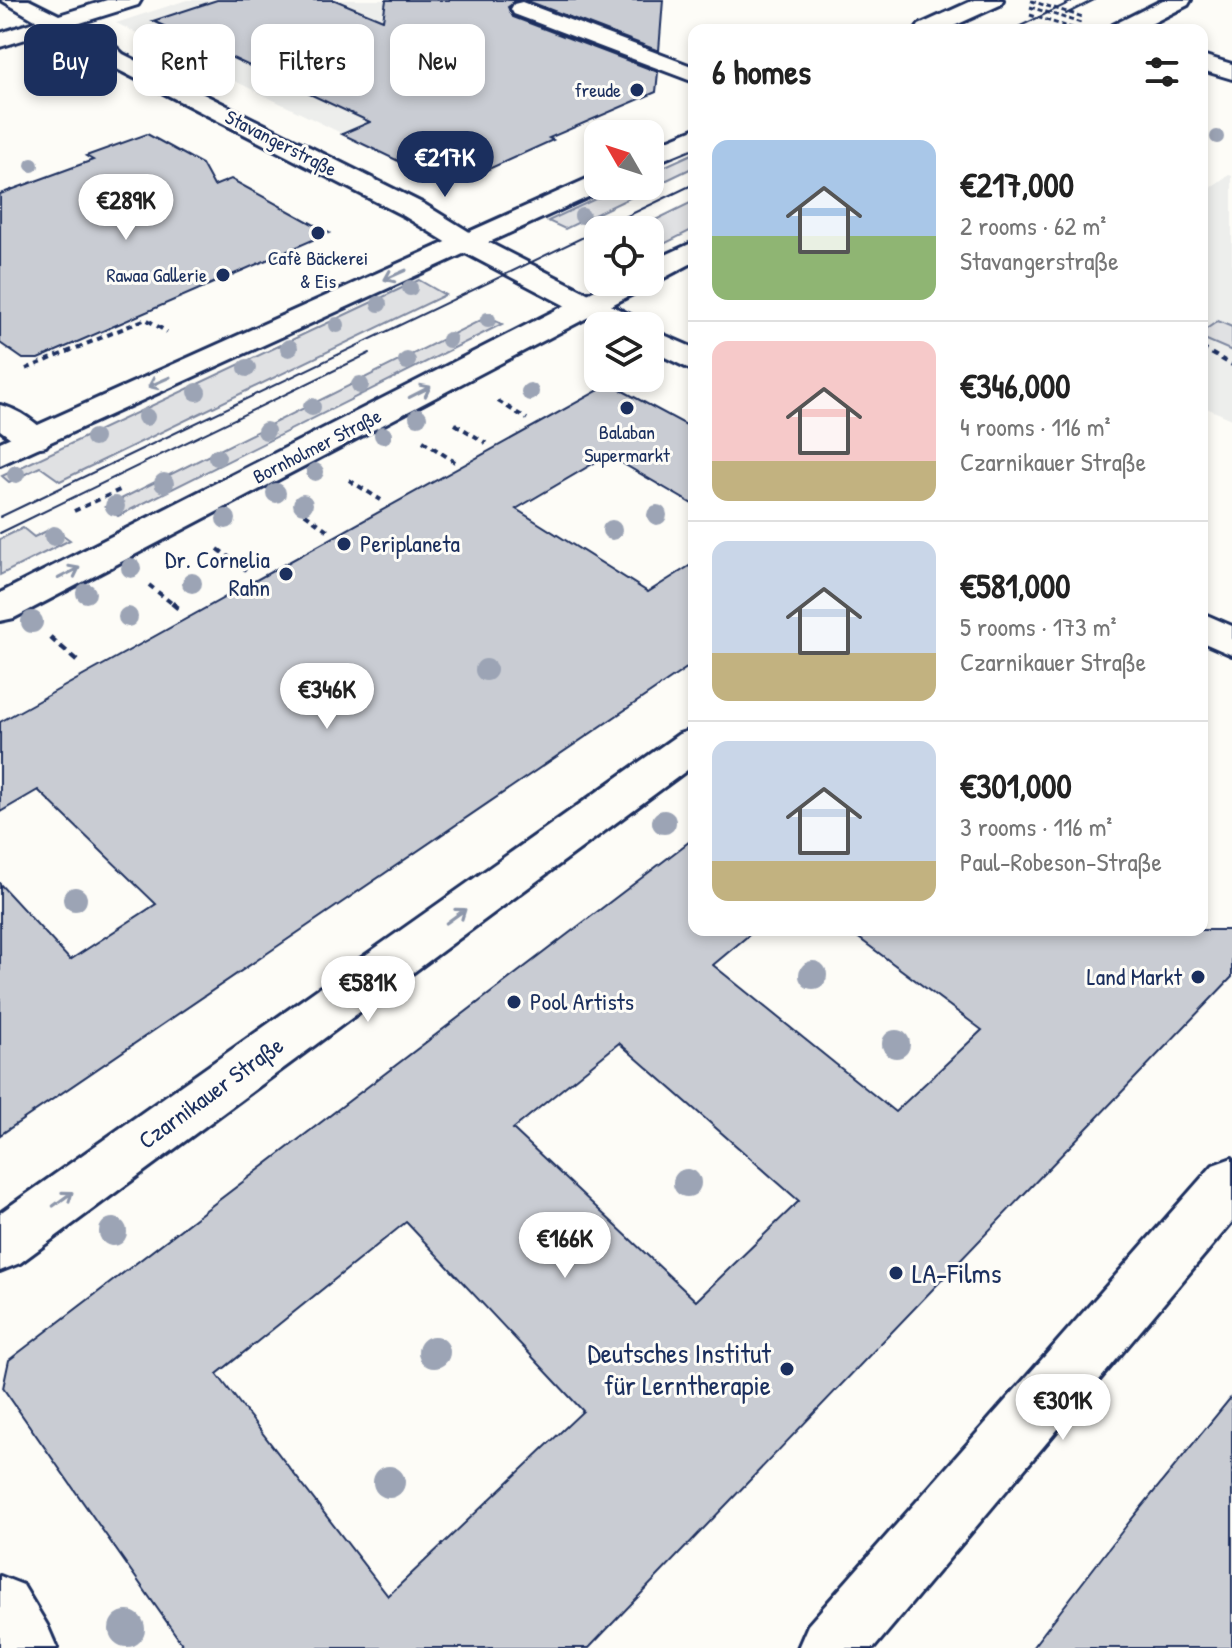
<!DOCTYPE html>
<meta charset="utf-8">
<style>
body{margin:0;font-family:"Patrick Hand",sans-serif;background:#f2f2f2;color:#222;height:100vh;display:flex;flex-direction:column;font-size:30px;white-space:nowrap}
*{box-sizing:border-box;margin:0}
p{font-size:26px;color:#767676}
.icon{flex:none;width:44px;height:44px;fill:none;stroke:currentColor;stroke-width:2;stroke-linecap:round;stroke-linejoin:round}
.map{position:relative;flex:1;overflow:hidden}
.drawer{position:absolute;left:688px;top:24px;width:520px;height:912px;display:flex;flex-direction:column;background:#fff;border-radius:16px;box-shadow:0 4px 12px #0003}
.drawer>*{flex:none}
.top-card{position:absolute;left:24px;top:24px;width:544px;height:72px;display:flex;gap:16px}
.needle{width:52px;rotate:309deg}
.buttons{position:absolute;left:584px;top:120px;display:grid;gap:16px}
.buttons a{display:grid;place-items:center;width:80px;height:80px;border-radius:16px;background:#fff;box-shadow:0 4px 12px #0003;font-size:40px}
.price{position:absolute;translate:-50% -68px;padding:0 18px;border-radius:28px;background:#fff;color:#222;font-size:26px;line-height:52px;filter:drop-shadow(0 2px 4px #0008)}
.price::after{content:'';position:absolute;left:50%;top:48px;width:24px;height:18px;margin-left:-12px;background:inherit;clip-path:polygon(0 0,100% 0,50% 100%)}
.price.current{background:#1b2f5e;color:#fff}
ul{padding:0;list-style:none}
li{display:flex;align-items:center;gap:24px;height:200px;padding:0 24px}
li+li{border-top:2px solid #e0e0e0}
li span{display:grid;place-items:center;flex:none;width:224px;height:160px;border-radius:16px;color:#555}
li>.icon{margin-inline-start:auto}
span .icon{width:96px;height:96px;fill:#fffc;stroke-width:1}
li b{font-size:34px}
h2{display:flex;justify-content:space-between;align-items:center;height:96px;padding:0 24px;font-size:34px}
.chip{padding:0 28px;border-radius:16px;background:#fff;box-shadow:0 4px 12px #0003;font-size:28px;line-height:72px}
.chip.current{background:#1b2f5e;color:#fff}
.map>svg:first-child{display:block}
.built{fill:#edeeec}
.green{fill:#e0e1e3;stroke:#7e88a0;stroke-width:2}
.building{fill:#c9ccd3;stroke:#1b2f5e;stroke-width:2;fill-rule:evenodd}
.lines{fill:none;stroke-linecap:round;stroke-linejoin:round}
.street-casing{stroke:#1b2f5e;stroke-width:6}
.primary-casing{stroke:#1b2f5e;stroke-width:6}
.path-far2{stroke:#1b2f5e;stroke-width:3;stroke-dasharray:5 3;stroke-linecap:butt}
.path-far1{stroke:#1b2f5e;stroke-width:4;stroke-dasharray:6 5;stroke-linecap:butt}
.path{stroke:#1b2f5e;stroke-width:5;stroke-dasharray:8 6;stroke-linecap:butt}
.street{fill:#fdfcf7;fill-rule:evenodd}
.primary{fill:#fdfcf7;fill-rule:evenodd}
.tram{stroke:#1b2f5e;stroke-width:2}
.tree{fill:#9ca4b5}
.oneway{stroke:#8c96aa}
.poi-dot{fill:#1b2f5e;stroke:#fdfcf7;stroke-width:3}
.labels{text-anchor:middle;stroke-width:6;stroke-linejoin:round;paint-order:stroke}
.far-poi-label{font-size:20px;fill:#1b2f5e;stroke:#fdfcf7;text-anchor:end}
.far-street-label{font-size:20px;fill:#1b2f5e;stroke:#fdfcf7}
.poi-label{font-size:24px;fill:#1b2f5e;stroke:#fdfcf7;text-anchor:start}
.street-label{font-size:24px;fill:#1b2f5e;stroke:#fdfcf7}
.near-poi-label{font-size:28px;fill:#1b2f5e;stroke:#fdfcf7;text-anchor:start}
</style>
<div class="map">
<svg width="1232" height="1648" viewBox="0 0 1232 1648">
<rect width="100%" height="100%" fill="#fdfcf7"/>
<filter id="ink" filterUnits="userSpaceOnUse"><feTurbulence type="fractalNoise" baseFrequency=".0125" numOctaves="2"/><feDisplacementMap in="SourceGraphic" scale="16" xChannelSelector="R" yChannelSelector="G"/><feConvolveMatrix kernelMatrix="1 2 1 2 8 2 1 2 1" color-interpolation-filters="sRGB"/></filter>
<g filter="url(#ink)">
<g class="built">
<path d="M187 0H522L476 17 452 89 343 134 116 23Z"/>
<path d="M1229 175 1232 176V419L1202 406V193Z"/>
</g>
<g class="green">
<path d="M694 153V167L565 229 548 221 623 186H650V173Z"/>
<path d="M694 201V229L650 251V230H635Z"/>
<path d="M419 280 445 295 60 481 40 467 9 482 2 476Z"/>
<path d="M487 317 502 324 118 516 105 507Z"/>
<path d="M1218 321 1232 327V351L1202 338V332Z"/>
<path d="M23 528 34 537 53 528 70 540 0 575V539Z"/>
</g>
<g class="building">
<path d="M217 0H335L383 20 386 0H518L508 7 513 17 658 72 656 92 549 138 553 140 471 177 465 174 444 183 342 134 370 122 153 21Z"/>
<path d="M525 0H663L659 51Z"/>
<path d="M147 134 202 164 214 186 231 179 329 233 38 359H23L0 343V194L93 160 86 156Z"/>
<path d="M610 384 694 429V505L608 455 516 509 648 592 694 563V663L0 1135V884L70 960 156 904 38 790 0 812V722Z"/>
<path d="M694 838V930H755L713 965 895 1112 982 1030 848 930H1232V977L589 1648H185L3 1388 9 1360ZM619 1043 799 1201 696 1301 513 1129ZM406 1222 583 1411 388 1596 217 1374Z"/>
<path d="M1232 1396V1648H1032L1130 1521Z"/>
</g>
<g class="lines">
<defs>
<g id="street">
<path d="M1 0H29L59 15 107 0H141L138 5 77 24 107 39 123 54 424 204 476 236 638 319 642 326H604L456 248 404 216 107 64 91 49 55 30 0 47V33L37 21Z"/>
<path d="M522 2 694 67V82L514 14 511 9 514 4Z"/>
<path d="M1202 55 1232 64V79L1202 70Z"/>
<path d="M650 329 694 348V371L650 350Z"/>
<path d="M0 405C18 409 40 424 51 439L46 446C26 451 16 442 0 430Z"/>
<path d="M1202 613 1232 626V655L1202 642Z"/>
<path d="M694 729V765L20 1263 0 1271V1213L679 734Z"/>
<path d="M1232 1158V1222L874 1648H798L808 1625 1213 1165Z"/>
<path d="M0 1576 23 1585 47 1625 57 1648H0Z"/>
</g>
<g id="primary">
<path d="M974 0H1003L1000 5 945 30H916L919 25Z"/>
<path d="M1163 0H1191L1188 5 1139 30H1110L1113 25Z"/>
<path d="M694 129V147L650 165V147Z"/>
<path d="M598 174V186L608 188 0 465V442Z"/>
<path d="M694 242V262L660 280 648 282 644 288 14 618 0 621V593L611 282H650V262Z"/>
</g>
</defs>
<use href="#street" class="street-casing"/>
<use href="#primary" class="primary-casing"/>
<g class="path-far2">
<path d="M1031 1 1083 17"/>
<path d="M1030 7 1081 23"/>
<path d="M1030 15 1078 30"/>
</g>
<g class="path-far1">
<path d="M1202 348 1232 365"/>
<path d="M26 369 146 319 167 332"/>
<path d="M498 401 527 419"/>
<path d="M455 424 486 443"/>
<path d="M423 441 455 462"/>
<path d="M349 480 381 500"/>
<path d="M296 507 330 532"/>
<path d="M74 511 124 488"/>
<path d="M218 549 246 570"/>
<path d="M149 585 174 605"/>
</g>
<g class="path">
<path d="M172 603 178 608"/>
<path d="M50 637 78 662"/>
</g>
<use href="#street" class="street"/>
<use href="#primary" class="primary"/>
<g class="tram">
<path d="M1066 14 1094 0"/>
<path d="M1012 30 1075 0"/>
<path d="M0 517 694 184"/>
<path d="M0 533 370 353"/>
</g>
</g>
<g class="tree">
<circle cx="1217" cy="137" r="7"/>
<circle cx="32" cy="165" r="7"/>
<circle cx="582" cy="216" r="8"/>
<circle cx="410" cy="288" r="8"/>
<circle cx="379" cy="304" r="8"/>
<circle cx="488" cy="320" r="8"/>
<circle cx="337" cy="325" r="8"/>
<circle cx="449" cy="340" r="8"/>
<circle cx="289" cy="348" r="9"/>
<circle cx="407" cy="361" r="9"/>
<circle cx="247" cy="368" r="9"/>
<circle cx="360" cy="385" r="9"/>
<circle cx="197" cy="392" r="9"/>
<circle cx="530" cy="392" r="9"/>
<circle cx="312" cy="407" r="9"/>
<circle cx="146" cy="417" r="9"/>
<circle cx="418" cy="417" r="9"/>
<circle cx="266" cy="431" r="9"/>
<circle cx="383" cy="435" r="9"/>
<circle cx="94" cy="438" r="9"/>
<circle cx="217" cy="457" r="9"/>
<circle cx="315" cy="472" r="9"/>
<circle cx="16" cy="474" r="9"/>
<circle cx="164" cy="483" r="10"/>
<circle cx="276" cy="493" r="10"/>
<circle cx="303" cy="504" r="10"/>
<circle cx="115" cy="506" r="10"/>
<circle cx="657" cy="515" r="10"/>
<circle cx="226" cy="519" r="10"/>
<circle cx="612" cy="530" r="10"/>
<circle cx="54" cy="536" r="10"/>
<circle cx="131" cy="568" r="10"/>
<circle cx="192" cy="583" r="10"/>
<circle cx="86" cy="593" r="10"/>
<circle cx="128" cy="617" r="10"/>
<circle cx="32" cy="622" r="11"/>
<circle cx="486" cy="670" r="11"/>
<circle cx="664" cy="822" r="12"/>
<circle cx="75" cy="899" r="12"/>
<circle cx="813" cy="975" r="14"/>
<circle cx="896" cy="1044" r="14"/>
<circle cx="687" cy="1183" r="14"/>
<circle cx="113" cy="1232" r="14"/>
<circle cx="434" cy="1352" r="16"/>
<circle cx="389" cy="1482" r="16"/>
<circle cx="127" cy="1629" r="18"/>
</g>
<defs><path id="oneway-shaft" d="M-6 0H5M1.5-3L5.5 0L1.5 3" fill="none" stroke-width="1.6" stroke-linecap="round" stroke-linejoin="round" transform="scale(2)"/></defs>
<g class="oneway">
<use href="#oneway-shaft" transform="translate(395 275) rotate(156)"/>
<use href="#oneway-shaft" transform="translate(159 382) rotate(156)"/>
<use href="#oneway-shaft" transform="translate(420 392) rotate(-27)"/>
<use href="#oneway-shaft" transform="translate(69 573) rotate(-27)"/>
<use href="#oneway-shaft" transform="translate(456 916) rotate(-36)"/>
<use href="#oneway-shaft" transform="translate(63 1199) rotate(-36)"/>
</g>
</g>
<g class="poi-dot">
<circle cx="637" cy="90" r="8"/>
<circle cx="318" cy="233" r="8"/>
<circle cx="223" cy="275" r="8"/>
<circle cx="627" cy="408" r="8"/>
<circle cx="344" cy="544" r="8"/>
<circle cx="286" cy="574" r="8"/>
<circle cx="1198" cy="977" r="8"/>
<circle cx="514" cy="1002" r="8"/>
<circle cx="896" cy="1273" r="8"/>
<circle cx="787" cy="1369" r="8"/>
</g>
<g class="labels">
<g class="far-poi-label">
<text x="621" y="97">freude</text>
<text x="318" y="265" text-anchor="middle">Cafè Bäckerei<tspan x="318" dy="23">&amp; Eis</tspan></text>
<text x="207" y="282">Rawaa Gallerie</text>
<text x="627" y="439" text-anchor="middle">Balaban<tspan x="627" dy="23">Supermarkt</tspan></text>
</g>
<g class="far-street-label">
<text transform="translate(281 143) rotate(27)" y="7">Stavangerstraße</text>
<text transform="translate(317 446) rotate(-27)" y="7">Bornholmer Straße</text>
</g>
<g class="poi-label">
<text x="360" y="552">Periplaneta</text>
<text x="270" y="568" text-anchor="end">Dr. Cornelia<tspan x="270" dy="28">Rahn</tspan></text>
<text x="1182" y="985" text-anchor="end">Land Markt</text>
<text x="530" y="1010">Pool Artists</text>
</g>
<g class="street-label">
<text transform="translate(211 1093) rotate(-36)" y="8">Czarnikauer Straße</text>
</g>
<g class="near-poi-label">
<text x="912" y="1283">LA-Films</text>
<text x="771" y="1363" text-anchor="end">Deutsches Institut<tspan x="771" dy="32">für Lerntherapie</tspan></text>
</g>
</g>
</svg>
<div class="buttons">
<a><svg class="needle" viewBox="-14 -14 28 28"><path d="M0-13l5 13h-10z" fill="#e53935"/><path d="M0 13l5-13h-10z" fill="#767676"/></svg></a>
<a><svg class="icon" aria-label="locate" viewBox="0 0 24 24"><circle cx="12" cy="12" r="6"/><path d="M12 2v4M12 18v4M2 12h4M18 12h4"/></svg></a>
<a><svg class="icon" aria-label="layers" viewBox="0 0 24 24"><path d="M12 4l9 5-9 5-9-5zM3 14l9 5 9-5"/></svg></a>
</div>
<b class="price current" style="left:445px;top:199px">€217K</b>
<b class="price" style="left:126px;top:242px">€289K</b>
<b class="price" style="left:327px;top:731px">€346K</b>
<b class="price" style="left:368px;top:1024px">€581K</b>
<b class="price" style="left:565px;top:1280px">€166K</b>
<b class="price" style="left:1063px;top:1442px">€301K</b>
<div class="top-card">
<a class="chip current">Buy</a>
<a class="chip">Rent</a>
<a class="chip">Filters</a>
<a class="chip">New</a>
</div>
<section class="drawer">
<h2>6 homes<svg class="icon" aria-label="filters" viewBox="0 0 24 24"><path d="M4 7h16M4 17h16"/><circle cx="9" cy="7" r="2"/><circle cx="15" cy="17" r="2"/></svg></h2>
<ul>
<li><span style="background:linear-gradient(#a9c7e8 60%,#8fb573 0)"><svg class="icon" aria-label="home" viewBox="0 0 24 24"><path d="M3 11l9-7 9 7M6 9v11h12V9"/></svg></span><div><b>€217,000</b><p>2 rooms · 62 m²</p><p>Stavangerstraße</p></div></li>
<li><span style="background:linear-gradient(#f6c9c9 75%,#c2b280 0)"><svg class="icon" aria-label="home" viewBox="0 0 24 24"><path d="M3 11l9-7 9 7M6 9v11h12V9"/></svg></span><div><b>€346,000</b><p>4 rooms · 116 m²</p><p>Czarnikauer Straße</p></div></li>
<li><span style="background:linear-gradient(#c9d6e8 70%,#c2b280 0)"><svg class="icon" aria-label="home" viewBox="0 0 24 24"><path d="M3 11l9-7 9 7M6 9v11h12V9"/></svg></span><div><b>€581,000</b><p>5 rooms · 173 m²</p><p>Czarnikauer Straße</p></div></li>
<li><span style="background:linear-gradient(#c9d6e8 75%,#c2b280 0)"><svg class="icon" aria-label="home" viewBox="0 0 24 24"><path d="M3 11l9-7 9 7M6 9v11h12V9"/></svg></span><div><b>€301,000</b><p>3 rooms · 116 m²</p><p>Paul-Robeson-Straße</p></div></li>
</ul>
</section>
</div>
